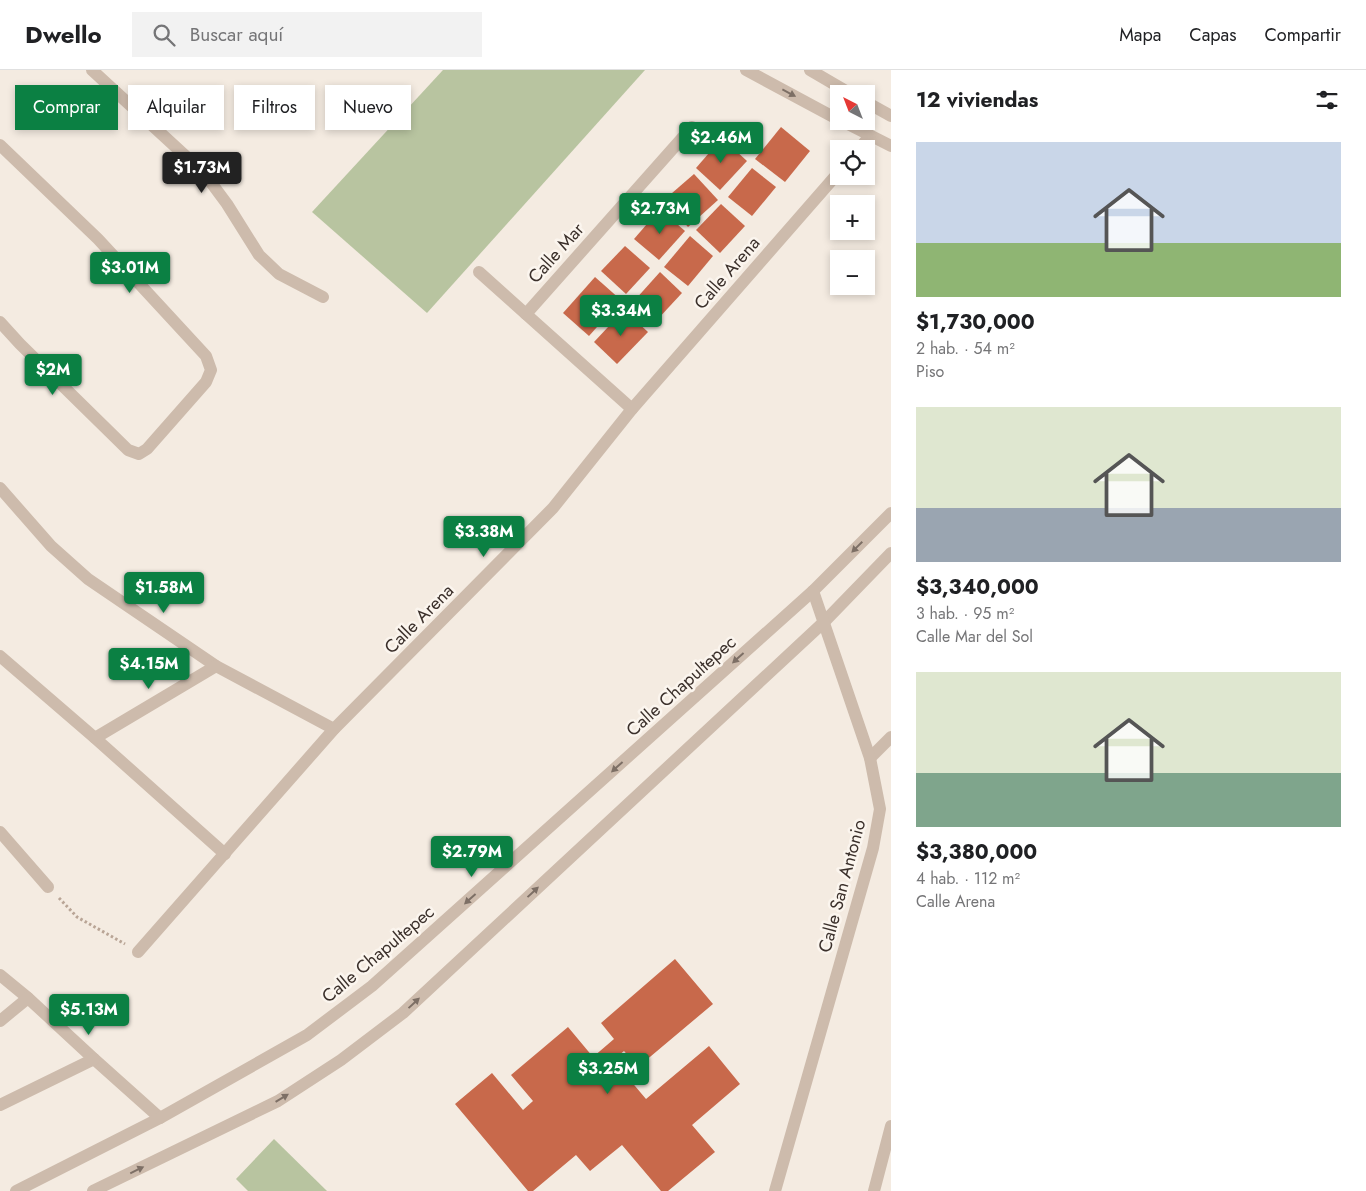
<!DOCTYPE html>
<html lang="es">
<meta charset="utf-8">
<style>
body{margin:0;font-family:Jost,sans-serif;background:#f2f2f2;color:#202124;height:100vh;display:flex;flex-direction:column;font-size:19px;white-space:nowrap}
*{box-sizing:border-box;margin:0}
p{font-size:16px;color:#757577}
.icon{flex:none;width:28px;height:28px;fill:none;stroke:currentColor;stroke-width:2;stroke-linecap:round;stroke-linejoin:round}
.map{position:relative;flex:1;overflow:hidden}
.drawer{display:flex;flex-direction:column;background:#fff;width:475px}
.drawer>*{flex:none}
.banner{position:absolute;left:15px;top:15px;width:475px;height:45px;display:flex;gap:10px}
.needle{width:32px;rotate:318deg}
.fabs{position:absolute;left:830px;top:15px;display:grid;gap:10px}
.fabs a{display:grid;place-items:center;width:45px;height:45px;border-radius:0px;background:#fff;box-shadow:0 2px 8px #0003;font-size:25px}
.price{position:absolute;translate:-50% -42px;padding:0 11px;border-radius:5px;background:#0b8043;color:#fff;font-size:16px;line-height:32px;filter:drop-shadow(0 1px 2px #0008)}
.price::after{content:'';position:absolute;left:50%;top:30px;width:15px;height:11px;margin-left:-8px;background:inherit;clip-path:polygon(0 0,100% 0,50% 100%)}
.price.on{background:#222;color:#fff}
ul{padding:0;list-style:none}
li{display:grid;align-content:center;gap:10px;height:265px;padding:0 25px}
li span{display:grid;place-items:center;height:155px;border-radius:0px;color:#555}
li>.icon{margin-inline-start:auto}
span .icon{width:90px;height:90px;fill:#fffc;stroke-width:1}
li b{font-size:21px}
h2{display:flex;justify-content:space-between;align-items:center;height:60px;padding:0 25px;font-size:21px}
.pill{padding:0 18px;border-radius:0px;background:#fff;box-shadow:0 2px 8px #0003;font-size:18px;line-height:45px}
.pill.on{background:#0b8043;color:#fff}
header{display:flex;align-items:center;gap:30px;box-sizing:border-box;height:70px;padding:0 25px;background:#fff;border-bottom:1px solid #e0e0e0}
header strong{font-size:24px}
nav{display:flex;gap:28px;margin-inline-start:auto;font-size:18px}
.search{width:350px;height:45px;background:#f2f2f2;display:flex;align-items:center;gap:12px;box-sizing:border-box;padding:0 18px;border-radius:0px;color:#757577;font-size:19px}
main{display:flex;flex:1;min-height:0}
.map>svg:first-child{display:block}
.green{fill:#b8c4a0}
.building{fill:#c8694b}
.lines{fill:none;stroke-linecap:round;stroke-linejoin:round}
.path{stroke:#b9a596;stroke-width:3;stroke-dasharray:2.5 2.5;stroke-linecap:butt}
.minor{stroke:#cdbbac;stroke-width:12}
.oneway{fill:#7d6f65}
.labels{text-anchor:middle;stroke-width:5;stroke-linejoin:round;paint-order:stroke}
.street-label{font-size:18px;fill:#3b302b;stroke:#fbf5ee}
</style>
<header>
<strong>Dwello</strong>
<div class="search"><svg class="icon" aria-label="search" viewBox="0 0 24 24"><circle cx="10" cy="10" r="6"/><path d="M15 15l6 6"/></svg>Buscar aquí</div>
<nav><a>Mapa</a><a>Capas</a><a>Compartir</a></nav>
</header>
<main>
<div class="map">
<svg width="891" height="1121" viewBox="0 0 891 1121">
<rect width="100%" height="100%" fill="#f4ebe1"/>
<g class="green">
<path d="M443 0H645L427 243 312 142Z"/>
<path d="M274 1069 327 1121H248L236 1109Z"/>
</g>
<g class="building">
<path d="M781 57 810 81 785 112 755 89Z"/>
<path d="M722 68 747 91 720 120 696 98Z"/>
<path d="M752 98 776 117 752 146 728 127Z"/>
<path d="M694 104 718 130 688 157 664 130Z"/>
<path d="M721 134 745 156 720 183 696 160Z"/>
<path d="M660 139 685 161 659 190 634 169Z"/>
<path d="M690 166 713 186 688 216 664 197Z"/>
<path d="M625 176 650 198 626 224 601 201Z"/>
<path d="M660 202 682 223 656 251 634 231Z"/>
<path d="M595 207 621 230 589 266 563 243Z"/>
<path d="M624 240 648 262 617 294 594 272Z"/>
<path d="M675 889 713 934 638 997 624 981 613 990 646 1029 709 976 740 1014 692 1055 715 1082 668 1121H661L622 1075 590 1101 576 1085 533 1121H528L455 1034 492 1003 523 1040 533 1031 511 1005 568 957 593 987 614 969 601 953Z"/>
</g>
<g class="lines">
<path class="path" d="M59 828 77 847 125 874"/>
<g class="minor">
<path d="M92 0 204 103 227 134 259 185 279 204 323 227"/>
<path d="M746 0 839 50"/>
<path d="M810 0 851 24"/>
<path d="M866 32 891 46"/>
<path d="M842 51 891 76"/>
<path d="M0 75 98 169 206 286 211 300 206 312 147 379 139 384 128 380 20 274 0 252"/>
<path d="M859 79 870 66"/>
<path d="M479 202 632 339"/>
<path d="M526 244 692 57"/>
<path d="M0 418 51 476 88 509 216 596 334 659"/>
<path d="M0 586 95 668 225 784"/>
<path d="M95 668 216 596"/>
<path d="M870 688 891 667"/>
<path d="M0 762 48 817"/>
<path d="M138 882 334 659 553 438 632 339 839 102"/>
<path d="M0 905 28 928 94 989 160 1048"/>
<path d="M0 951 28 928"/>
<path d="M0 1035 94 989"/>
<path d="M16 1121 160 1048 307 965 372 916 813 521 891 443"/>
<path d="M93 1121 278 1031 341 990 403 943 824 552 891 483"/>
<path d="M775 1121 873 778 880 739 870 688 813 521"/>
<path d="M874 1121 891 1056"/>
</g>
</g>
<defs><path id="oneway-solid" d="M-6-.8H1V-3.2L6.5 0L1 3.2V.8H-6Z" transform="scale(1.25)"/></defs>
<g class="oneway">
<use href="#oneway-solid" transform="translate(789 23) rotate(28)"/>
<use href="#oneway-solid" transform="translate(857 477) rotate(135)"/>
<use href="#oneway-solid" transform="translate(738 588) rotate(138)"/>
<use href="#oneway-solid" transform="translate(617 697) rotate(138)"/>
<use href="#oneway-solid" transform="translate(533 822) rotate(-43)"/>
<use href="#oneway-solid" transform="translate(470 829) rotate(138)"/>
<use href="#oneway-solid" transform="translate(414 933) rotate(-43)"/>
<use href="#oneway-solid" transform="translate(282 1028) rotate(-31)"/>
<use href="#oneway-solid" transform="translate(137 1100) rotate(-26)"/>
</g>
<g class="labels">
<g class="street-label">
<text transform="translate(556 183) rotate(-48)" y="6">Calle Mar</text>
<text transform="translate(727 203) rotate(-49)" y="6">Calle Arena</text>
<text transform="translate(419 549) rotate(-45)" y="6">Calle Arena</text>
<text transform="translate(681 616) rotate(-42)" y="6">Calle Chapultepec</text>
<text transform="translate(842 816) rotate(-75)" y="6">Calle San Antonio</text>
<text transform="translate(378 884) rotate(-40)" y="6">Calle Chapultepec</text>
</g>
</g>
</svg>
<div class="fabs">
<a><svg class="needle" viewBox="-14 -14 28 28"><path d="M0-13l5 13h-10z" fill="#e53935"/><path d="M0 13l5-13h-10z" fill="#757577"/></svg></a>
<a><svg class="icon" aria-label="locate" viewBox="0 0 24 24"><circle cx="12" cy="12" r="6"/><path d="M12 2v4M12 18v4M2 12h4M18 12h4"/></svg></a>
<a>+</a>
<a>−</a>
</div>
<b class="price" style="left:721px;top:94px">$2.46M</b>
<b class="price on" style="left:202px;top:124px">$1.73M</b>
<b class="price" style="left:660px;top:165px">$2.73M</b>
<b class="price" style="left:130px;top:224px">$3.01M</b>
<b class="price" style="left:621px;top:267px">$3.34M</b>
<b class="price" style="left:53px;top:326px">$2M</b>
<b class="price" style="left:484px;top:488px">$3.38M</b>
<b class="price" style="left:164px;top:544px">$1.58M</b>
<b class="price" style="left:149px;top:620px">$4.15M</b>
<b class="price" style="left:472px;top:808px">$2.79M</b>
<b class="price" style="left:89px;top:966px">$5.13M</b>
<b class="price" style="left:608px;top:1025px">$3.25M</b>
<div class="banner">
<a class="pill on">Comprar</a>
<a class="pill">Alquilar</a>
<a class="pill">Filtros</a>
<a class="pill">Nuevo</a>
</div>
</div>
<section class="drawer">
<h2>12 viviendas<svg class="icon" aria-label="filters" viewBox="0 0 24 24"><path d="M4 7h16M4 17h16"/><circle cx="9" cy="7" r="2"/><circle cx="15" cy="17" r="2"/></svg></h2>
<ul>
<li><span style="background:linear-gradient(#c9d6e8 65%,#8fb573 0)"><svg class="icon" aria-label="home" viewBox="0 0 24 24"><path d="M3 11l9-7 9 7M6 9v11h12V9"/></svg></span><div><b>$1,730,000</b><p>2 hab. · 54 m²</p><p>Piso</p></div></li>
<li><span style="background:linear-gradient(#dfe7d0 65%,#9aa5b1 0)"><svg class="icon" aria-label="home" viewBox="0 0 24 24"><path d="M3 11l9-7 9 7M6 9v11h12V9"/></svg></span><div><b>$3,340,000</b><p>3 hab. · 95 m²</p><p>Calle Mar del Sol</p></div></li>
<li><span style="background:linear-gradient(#dfe7d0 65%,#7fa58c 0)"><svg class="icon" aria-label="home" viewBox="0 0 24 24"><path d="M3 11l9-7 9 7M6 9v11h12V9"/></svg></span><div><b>$3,380,000</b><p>4 hab. · 112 m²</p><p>Calle Arena</p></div></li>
</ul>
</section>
</main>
